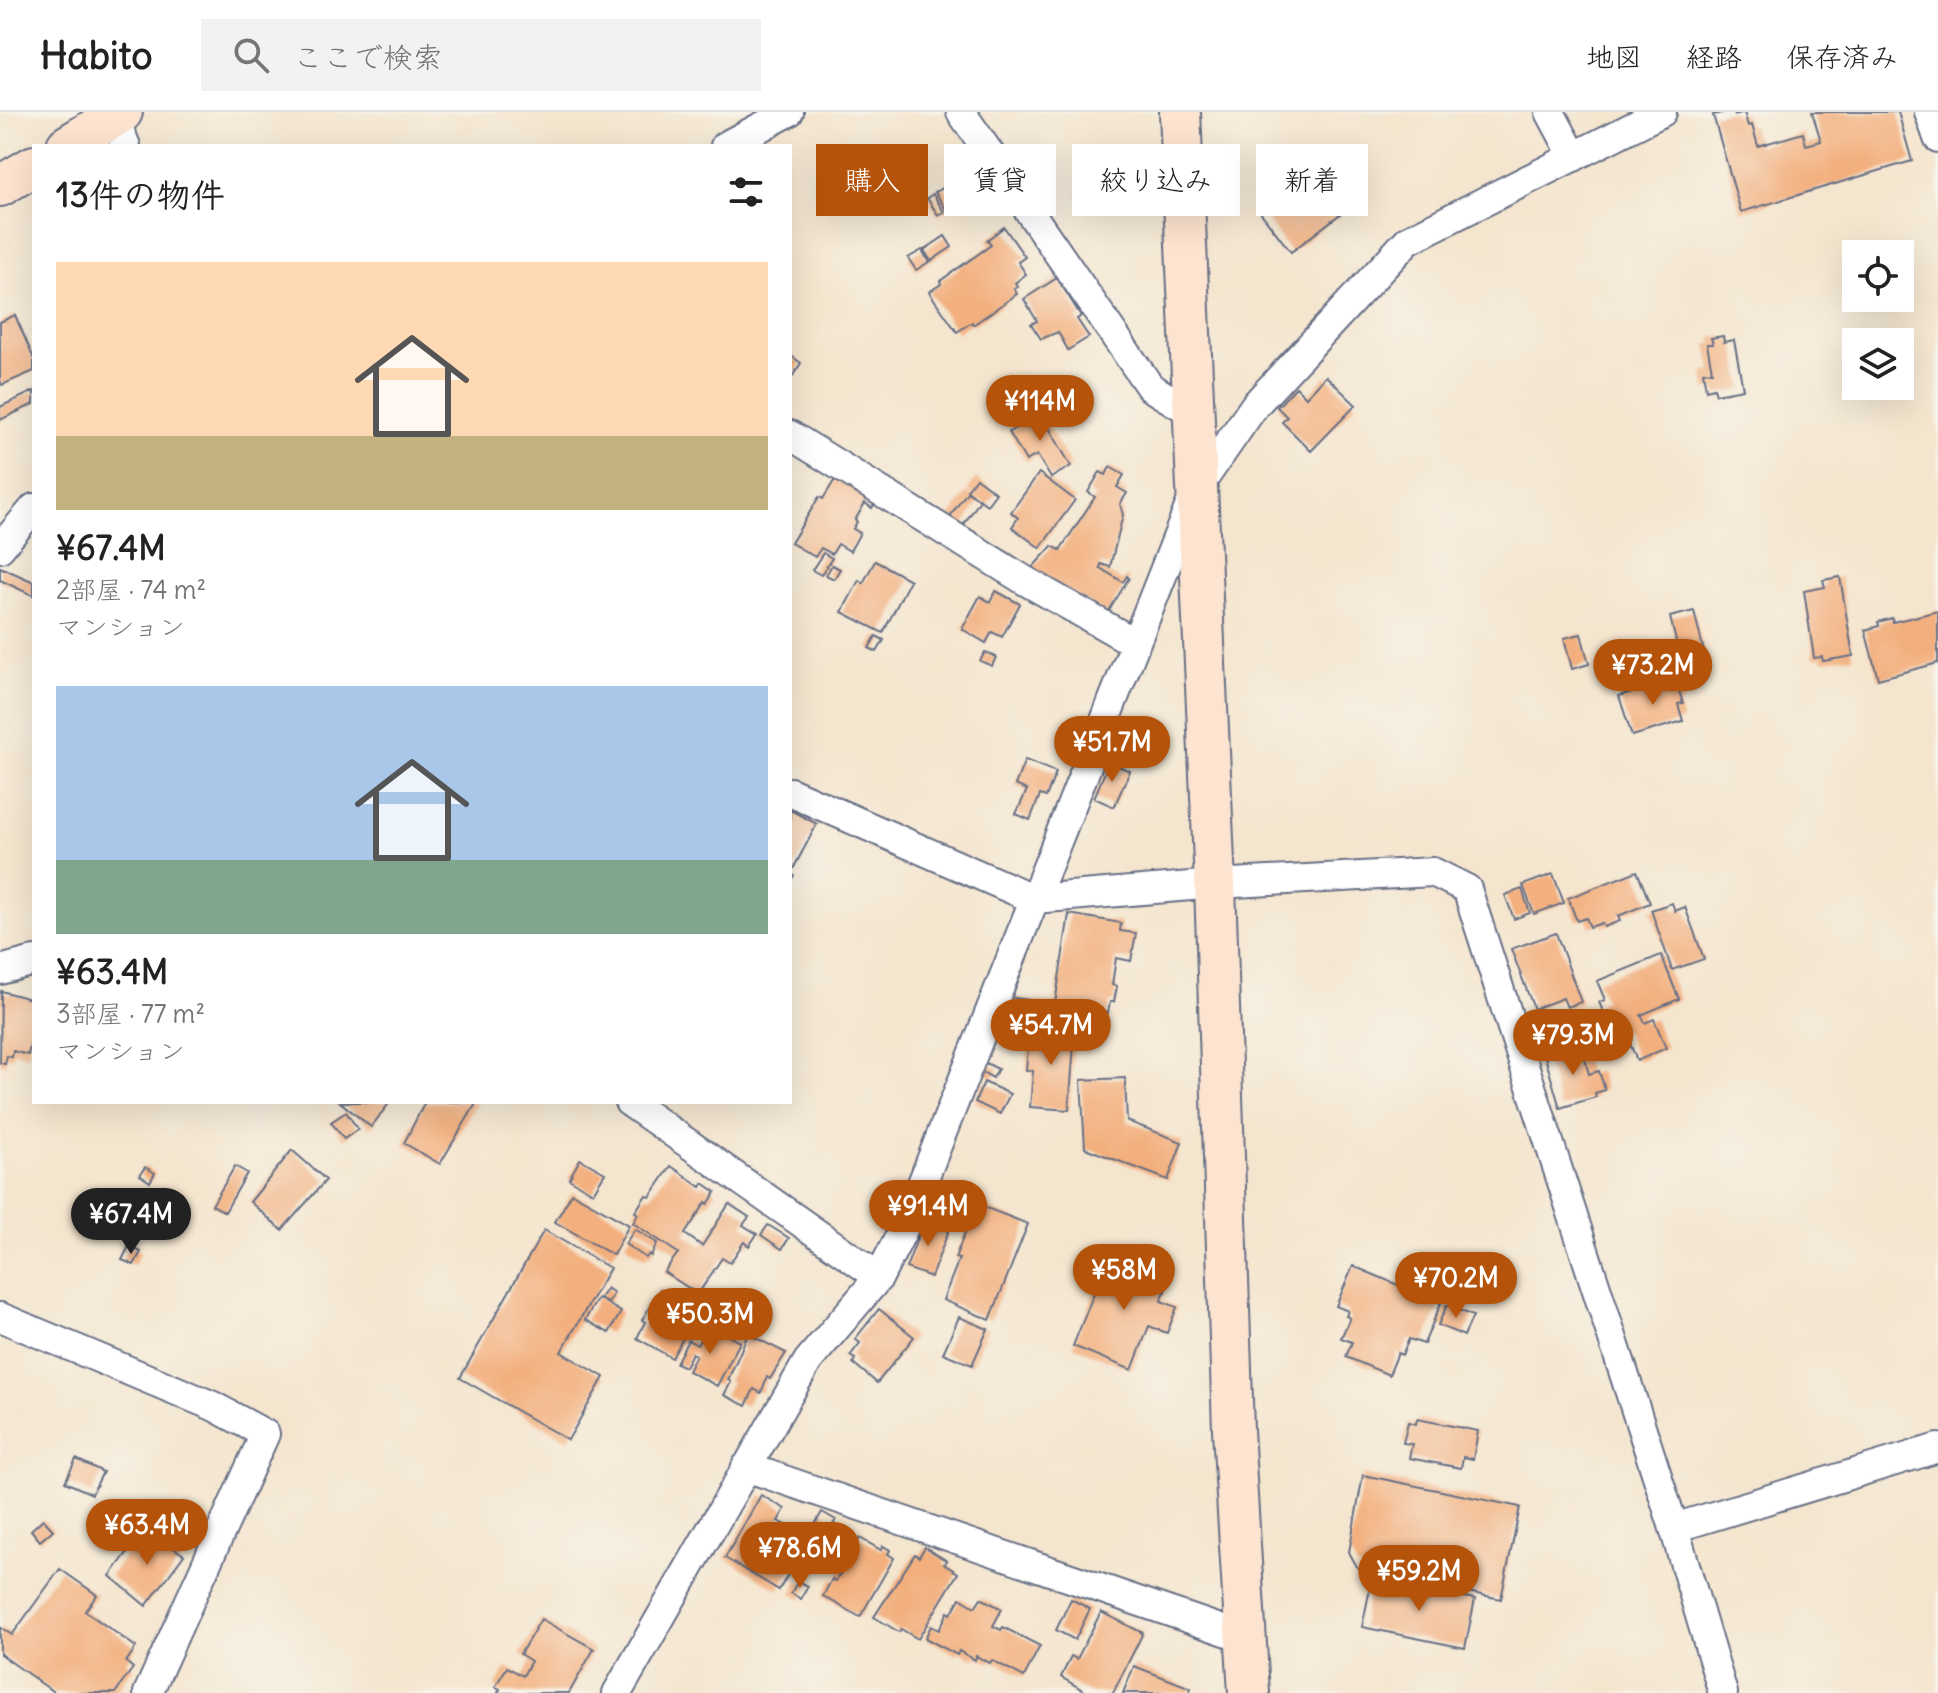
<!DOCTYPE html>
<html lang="ja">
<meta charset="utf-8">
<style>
body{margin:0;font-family:Delius,"Klee One",sans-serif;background:#f2f2f2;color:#222;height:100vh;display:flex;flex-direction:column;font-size:30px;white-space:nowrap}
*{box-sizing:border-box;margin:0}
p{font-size:26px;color:#767676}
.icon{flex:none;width:44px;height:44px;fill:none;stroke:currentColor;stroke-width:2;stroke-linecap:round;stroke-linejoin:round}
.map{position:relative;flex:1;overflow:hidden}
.sheet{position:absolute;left:32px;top:32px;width:760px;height:960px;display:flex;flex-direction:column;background:#fff;border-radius:0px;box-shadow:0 8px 32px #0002}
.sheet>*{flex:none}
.top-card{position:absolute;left:816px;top:32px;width:760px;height:72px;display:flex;gap:16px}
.fabs{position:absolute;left:1842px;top:128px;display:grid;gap:16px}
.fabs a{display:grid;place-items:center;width:72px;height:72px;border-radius:0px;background:#fff;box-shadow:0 8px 32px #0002;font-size:40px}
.price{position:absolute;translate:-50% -68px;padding:0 18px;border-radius:28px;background:#b45309;color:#fff;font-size:26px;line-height:52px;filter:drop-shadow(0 2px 4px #0008)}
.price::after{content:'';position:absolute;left:50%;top:48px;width:24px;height:18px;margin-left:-12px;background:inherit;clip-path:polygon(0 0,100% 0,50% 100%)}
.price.selected{background:#222;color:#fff}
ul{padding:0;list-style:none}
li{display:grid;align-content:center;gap:16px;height:424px;padding:0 24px}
li span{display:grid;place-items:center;height:248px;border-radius:0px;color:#555}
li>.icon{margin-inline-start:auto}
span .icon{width:144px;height:144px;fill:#fffc;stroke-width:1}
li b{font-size:34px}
h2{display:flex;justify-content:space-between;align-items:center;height:96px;padding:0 24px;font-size:34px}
.pill{padding:0 28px;border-radius:0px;background:#fff;box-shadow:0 8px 32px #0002;font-size:28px;line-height:72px}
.pill.selected{background:#b45309;color:#fff}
header{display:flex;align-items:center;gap:48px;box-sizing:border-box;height:112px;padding:0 40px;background:#fff;border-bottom:2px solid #e0e0e0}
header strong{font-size:38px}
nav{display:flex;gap:44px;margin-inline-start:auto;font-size:28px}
.search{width:560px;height:72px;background:#f2f2f2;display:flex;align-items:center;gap:20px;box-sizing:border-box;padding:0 28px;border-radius:0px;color:#767676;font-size:30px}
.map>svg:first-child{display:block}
.building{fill:#f3af7d}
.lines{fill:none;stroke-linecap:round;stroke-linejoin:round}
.street-casing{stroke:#676f85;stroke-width:32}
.secondary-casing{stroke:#676f85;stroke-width:44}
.street{stroke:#fff;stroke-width:28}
.secondary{stroke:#fde4d0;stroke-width:40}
</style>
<header>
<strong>Habito</strong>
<div class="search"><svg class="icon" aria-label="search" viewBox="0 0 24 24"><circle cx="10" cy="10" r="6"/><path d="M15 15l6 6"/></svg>ここで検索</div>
<nav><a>地図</a><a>経路</a><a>保存済み</a></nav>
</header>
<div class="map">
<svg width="1938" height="1581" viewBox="0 0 1938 1581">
<rect width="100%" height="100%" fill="#f7f3e8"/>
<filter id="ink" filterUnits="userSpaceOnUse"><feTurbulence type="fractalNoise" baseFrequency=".0125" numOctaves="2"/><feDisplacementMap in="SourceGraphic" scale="16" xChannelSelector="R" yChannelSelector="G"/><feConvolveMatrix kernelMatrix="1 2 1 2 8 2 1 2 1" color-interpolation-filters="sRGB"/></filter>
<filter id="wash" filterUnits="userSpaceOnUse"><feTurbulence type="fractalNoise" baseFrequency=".006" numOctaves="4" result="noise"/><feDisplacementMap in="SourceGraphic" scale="32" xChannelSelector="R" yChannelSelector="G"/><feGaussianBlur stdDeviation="1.8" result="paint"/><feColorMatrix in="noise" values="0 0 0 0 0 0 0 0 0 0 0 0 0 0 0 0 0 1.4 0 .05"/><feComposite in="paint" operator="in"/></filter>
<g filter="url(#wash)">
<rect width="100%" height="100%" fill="#f4e5ce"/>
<g id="blocks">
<g class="building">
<path d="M1725 0H1734L1735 3 1744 0 1748 14 1752 13 1758 34 1803 21 1806 33 1821 29 1812 0H1898L1912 49 1741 100 1713 3Z"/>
<path d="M966 37 976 49 964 57 955 46Z"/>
<path d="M1333 37 1366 82 1291 140 1257 96Z"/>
<path d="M979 54 989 71 958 91 947 74Z"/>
<path d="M945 75 956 93 947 99 935 80Z"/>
<path d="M933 82 944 100 938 103 927 86Z"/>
<path d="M1004 115 1025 145 1018 150 1026 162 1015 171 1018 175 1014 177 1017 182 973 213 972 210 957 220 929 180 941 172 940 169 991 133 987 128Z"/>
<path d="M945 124 952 135 931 149 924 138Z"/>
<path d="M922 138 929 150 916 158 908 146Z"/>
<path d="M1057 166 1081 204 1077 207 1089 225 1068 238 1058 220 1041 227 1031 212 1037 209 1024 187Z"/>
<path d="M15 203 34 247V259L2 273 0 268V210Z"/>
<path d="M1723 224 1724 230 1734 228 1743 277 1716 282 1714 276 1706 278 1703 260 1712 259 1707 232H1713L1711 226Z"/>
<path d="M790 243 801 251 790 268Z"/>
<path d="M1326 264 1356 293 1311 339 1282 310 1287 305 1277 295 1296 275 1306 285Z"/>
<path d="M34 279V292L0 308V295Z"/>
<path d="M1037 295 1071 354 1051 366 1037 343 1026 349 1009 320 1026 310 1022 305Z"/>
<path d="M1110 355 1124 363 1117 375 1127 381 1120 392 1123 403 1110 455 1101 452 1100 456 1123 470 1127 464 1129 466 1107 502 1031 457 1052 434 1060 438 1095 385 1088 380 1100 360 1106 363Z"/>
<path d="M1039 361 1075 388 1040 436 1012 415 1018 406 1011 400Z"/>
<path d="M837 364 877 387 872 396 865 391 855 408 857 410 853 417 860 421 850 439 838 432 832 442 821 436 815 445 791 431 819 385 823 387Z"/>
<path d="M976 366 996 381 987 393 967 378Z"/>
<path d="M967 380 980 388 962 415 949 406Z"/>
<path d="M823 441 832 446 821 463 812 458Z"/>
<path d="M875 449 910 468 883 521 842 500 859 468 863 471Z"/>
<path d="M832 453 840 457 834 467 826 463Z"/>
<path d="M0 455 34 470V484L0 468Z"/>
<path d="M1840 465 1853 544 1823 549 1822 545 1814 546 1804 479 1825 475 1823 468Z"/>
<path d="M996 479 1020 492 1002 525 992 520 986 531 962 517 980 484 990 490Z"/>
<path d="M1694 499 1704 540 1680 546 1670 505Z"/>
<path d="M1938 499V551L1878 567 1865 518 1879 514 1878 510 1892 506 1893 510Z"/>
<path d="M1581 522 1589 552 1572 557 1564 526Z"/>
<path d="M876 524 884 528 877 540 869 536Z"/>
<path d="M985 540 996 545 992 554 980 549Z"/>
<path d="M1631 560 1635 574 1621 578 1617 565Z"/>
<path d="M1675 567 1683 591 1678 592 1683 609 1632 624 1619 584Z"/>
<path d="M1025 648 1056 660 1046 685 1040 683 1030 708 1016 702 1027 678 1015 673Z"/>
<path d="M1109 650 1130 659 1114 695 1094 686Z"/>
<path d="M790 698 817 712 791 761 794 763 790 770Z"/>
<path d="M1637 759 1650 791 1618 804 1620 809 1604 815 1602 811 1590 815 1586 806 1577 809 1568 786Z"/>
<path d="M1553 762 1564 791 1534 802 1523 773Z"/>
<path d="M1522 777 1530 801 1514 807 1505 783Z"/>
<path d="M1672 791 1675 799 1685 795 1704 847 1672 858 1651 798Z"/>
<path d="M1069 802 1121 811 1120 819 1136 821 1131 849 1116 846 1112 873 1117 874 1114 890H1110L1108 901 1106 900 1103 919 1005 903 1008 885 1055 892Z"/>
<path d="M1556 821 1581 890 1567 895 1563 886 1534 897 1511 837Z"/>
<path d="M1661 843 1679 887 1641 903 1645 911 1654 907 1666 936 1637 949 1625 919 1613 923 1599 890 1605 888 1597 869Z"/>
<path d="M1 879 34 888V929H31L28 943 13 939 12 945 7 944 5 952 0 951Z"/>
<path d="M1010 907 1028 910 1026 921 1008 918Z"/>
<path d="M1030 915 1075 919 1069 998 1030 995 1033 959 1026 958Z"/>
<path d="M1581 934 1589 962 1599 959 1605 978 1595 981 1596 985 1560 996 1545 945Z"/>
<path d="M984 950 998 957 993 966 980 959Z"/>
<path d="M1125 966 1127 1009 1182 1030 1168 1068 1085 1036 1081 968Z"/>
<path d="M984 970 1010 982 1000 1002 975 990Z"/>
<path d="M340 990H390L371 1015Z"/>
<path d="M425 990H477L440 1052 404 1031Z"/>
<path d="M346 1000 358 1017 344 1027 331 1010Z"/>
<path d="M292 1038 326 1068 282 1118 250 1090Z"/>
<path d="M580 1047 605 1061 593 1081 569 1067Z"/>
<path d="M235 1054 247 1061 225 1100 212 1093Z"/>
<path d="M671 1054 701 1075 703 1071 716 1080 708 1092 706 1090 685 1122 702 1134 729 1092 749 1105 743 1113 757 1122 749 1134 744 1130 730 1151 722 1146 698 1182 664 1160 678 1141 633 1111 638 1102 635 1100 646 1083 650 1085Z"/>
<path d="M145 1055 155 1061 150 1070 140 1063Z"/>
<path d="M572 1081 629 1113 613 1143 555 1110Z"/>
<path d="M979 1093 1028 1112 990 1208 943 1188 959 1147 955 1146 975 1095 978 1096Z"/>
<path d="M925 1106 950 1115 931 1165 906 1156Z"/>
<path d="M768 1113 789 1126 782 1137 761 1123Z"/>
<path d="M635 1117 657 1131 651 1144 649 1142 646 1146 625 1132Z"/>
<path d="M544 1118 610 1156 561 1240 604 1265 568 1328 460 1266Z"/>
<path d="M129 1134 141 1140 134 1153 122 1148Z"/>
<path d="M1110 1141 1171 1165 1161 1189 1177 1195 1167 1221 1149 1214 1132 1258 1073 1234Z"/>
<path d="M1353 1154 1441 1191 1424 1232 1409 1227 1402 1243 1398 1241 1389 1263 1346 1245 1352 1230 1341 1226 1350 1206 1346 1204 1348 1199 1336 1194Z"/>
<path d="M607 1176 614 1181 608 1191 600 1186Z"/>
<path d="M660 1177 696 1197 689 1209 692 1210 672 1246 637 1226 645 1210 642 1208Z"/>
<path d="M598 1186 621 1200 609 1221 585 1208Z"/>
<path d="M1447 1193 1473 1204 1464 1224 1438 1213Z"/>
<path d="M879 1197 914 1225 877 1271 853 1251 855 1247 850 1244 860 1231 855 1227Z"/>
<path d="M703 1198 713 1206 709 1214 698 1208Z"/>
<path d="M959 1205 988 1217 972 1253 943 1241Z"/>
<path d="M711 1215 740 1230 717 1274 688 1259 696 1243 692 1241 685 1255 676 1251 688 1228 697 1233 700 1228 704 1229Z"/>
<path d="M748 1222 786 1241 770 1267 767 1265 761 1281 754 1277 746 1294 724 1283 731 1270 728 1268Z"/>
<path d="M1417 1307 1478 1319 1473 1347 1463 1345 1461 1356 1409 1346 1412 1332 1403 1331 1408 1310 1416 1312Z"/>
<path d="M76 1347 103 1360 92 1382 65 1370Z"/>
<path d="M1363 1363 1520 1395 1501 1487 1363 1458 1357 1455 1349 1440Z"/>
<path d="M761 1383 785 1397 778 1409 790 1415 773 1444 792 1455 779 1478 725 1446Z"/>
<path d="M822 1400 836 1408 827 1422 814 1414Z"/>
<path d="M43 1407 53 1418 40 1429 31 1418Z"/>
<path d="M145 1417 184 1443 146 1494 110 1464Z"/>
<path d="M860 1426 881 1438 883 1434 890 1438 888 1442 894 1446 860 1505 823 1484 832 1467 836 1469Z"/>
<path d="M925 1435 947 1449 944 1452 958 1461 918 1527 901 1517 899 1520 874 1505 915 1442 919 1445Z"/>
<path d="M60 1457 97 1483 85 1499 136 1535 126 1550 133 1556 115 1581H55L0 1542V1515L12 1523Z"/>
<path d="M1372 1467 1475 1487 1465 1536 1362 1515Z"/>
<path d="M798 1469 808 1474 801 1487 791 1481Z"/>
<path d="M960 1486 975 1495 981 1486 1002 1497 993 1514 1001 1518 1003 1515 1040 1534 1024 1565 992 1548 990 1551 976 1544 975 1548 959 1539 957 1543 925 1526 931 1514 939 1518 948 1500 951 1502Z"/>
<path d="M1071 1487 1090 1497 1075 1528 1056 1518Z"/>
<path d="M1101 1500 1143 1521 1113 1581H1088L1061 1565 1071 1544 1077 1547Z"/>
<path d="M541 1507 594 1537 569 1581H498L500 1577 495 1575 507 1555 523 1564 531 1549 520 1542Z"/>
<path d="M1134 1554 1191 1576 1189 1581H1123Z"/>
</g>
</g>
</g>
<g filter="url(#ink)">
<use href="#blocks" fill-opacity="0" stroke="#676f85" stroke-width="2"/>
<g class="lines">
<defs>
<g id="street">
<path d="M112 0 126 34"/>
<path d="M961 0 1150 275 1193 301"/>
<path d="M1550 0 1574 45"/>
<path d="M1929 0 1938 26"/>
<path d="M725 34 789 0"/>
<path d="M790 323 1024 468 1135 531"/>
<path d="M0 436 34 396"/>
<path d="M790 680 1034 787 1215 772 1433 760 1467 777 1674 1416 1723 1581"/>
<path d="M0 858 34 849"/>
<path d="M629 990 879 1165"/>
<path d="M0 1205 213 1294 265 1322 148 1581"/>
<path d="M746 1355 1246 1526"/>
<path d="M1674 1416 1938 1336"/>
<path d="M617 1581 808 1249 879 1165 906 1112 1196 378 1255 293 1408 128 1662 0"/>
</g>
<g id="secondary">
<path d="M1180 0 1215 772 1233 1318 1249 1581"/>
<path d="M67 34 122 0"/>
<path d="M0 74 34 54"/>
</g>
</defs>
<use href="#street" class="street-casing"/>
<use href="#secondary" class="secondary-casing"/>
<use href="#street" class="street"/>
<use href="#secondary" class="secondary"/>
</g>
</g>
</svg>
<div class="fabs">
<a><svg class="icon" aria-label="locate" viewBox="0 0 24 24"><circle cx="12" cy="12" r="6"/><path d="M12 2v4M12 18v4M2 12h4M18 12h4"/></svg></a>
<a><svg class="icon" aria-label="layers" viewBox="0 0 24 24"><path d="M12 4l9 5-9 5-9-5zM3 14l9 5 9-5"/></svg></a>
</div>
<b class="price" style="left:1040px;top:331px">¥114M</b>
<b class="price" style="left:1653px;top:595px">¥73.2M</b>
<b class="price" style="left:1112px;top:672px">¥51.7M</b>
<b class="price" style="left:1051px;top:955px">¥54.7M</b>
<b class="price" style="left:1573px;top:965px">¥79.3M</b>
<b class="price" style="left:928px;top:1136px">¥91.4M</b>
<b class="price selected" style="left:131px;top:1144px">¥67.4M</b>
<b class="price" style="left:1124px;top:1200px">¥58M</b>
<b class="price" style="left:1456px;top:1208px">¥70.2M</b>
<b class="price" style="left:710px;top:1244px">¥50.3M</b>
<b class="price" style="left:147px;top:1455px">¥63.4M</b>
<b class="price" style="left:800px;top:1478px">¥78.6M</b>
<b class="price" style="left:1419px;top:1501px">¥59.2M</b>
<div class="top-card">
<a class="pill selected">購入</a>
<a class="pill">賃貸</a>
<a class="pill">絞り込み</a>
<a class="pill">新着</a>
</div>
<section class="sheet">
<h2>13件の物件<svg class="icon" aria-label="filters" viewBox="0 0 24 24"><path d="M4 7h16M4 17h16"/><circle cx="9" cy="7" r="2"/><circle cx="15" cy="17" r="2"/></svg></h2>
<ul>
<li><span style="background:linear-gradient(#ffd9b3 70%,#c2b280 0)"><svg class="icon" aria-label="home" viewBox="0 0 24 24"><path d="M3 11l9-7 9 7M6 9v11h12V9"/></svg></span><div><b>¥67.4M</b><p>2部屋 · 74 m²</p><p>マンション</p></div></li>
<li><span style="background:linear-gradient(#a9c7e8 70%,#7fa58c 0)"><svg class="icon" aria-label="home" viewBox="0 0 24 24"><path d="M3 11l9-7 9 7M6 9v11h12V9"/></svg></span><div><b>¥63.4M</b><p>3部屋 · 77 m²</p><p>マンション</p></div></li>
</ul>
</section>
</div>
